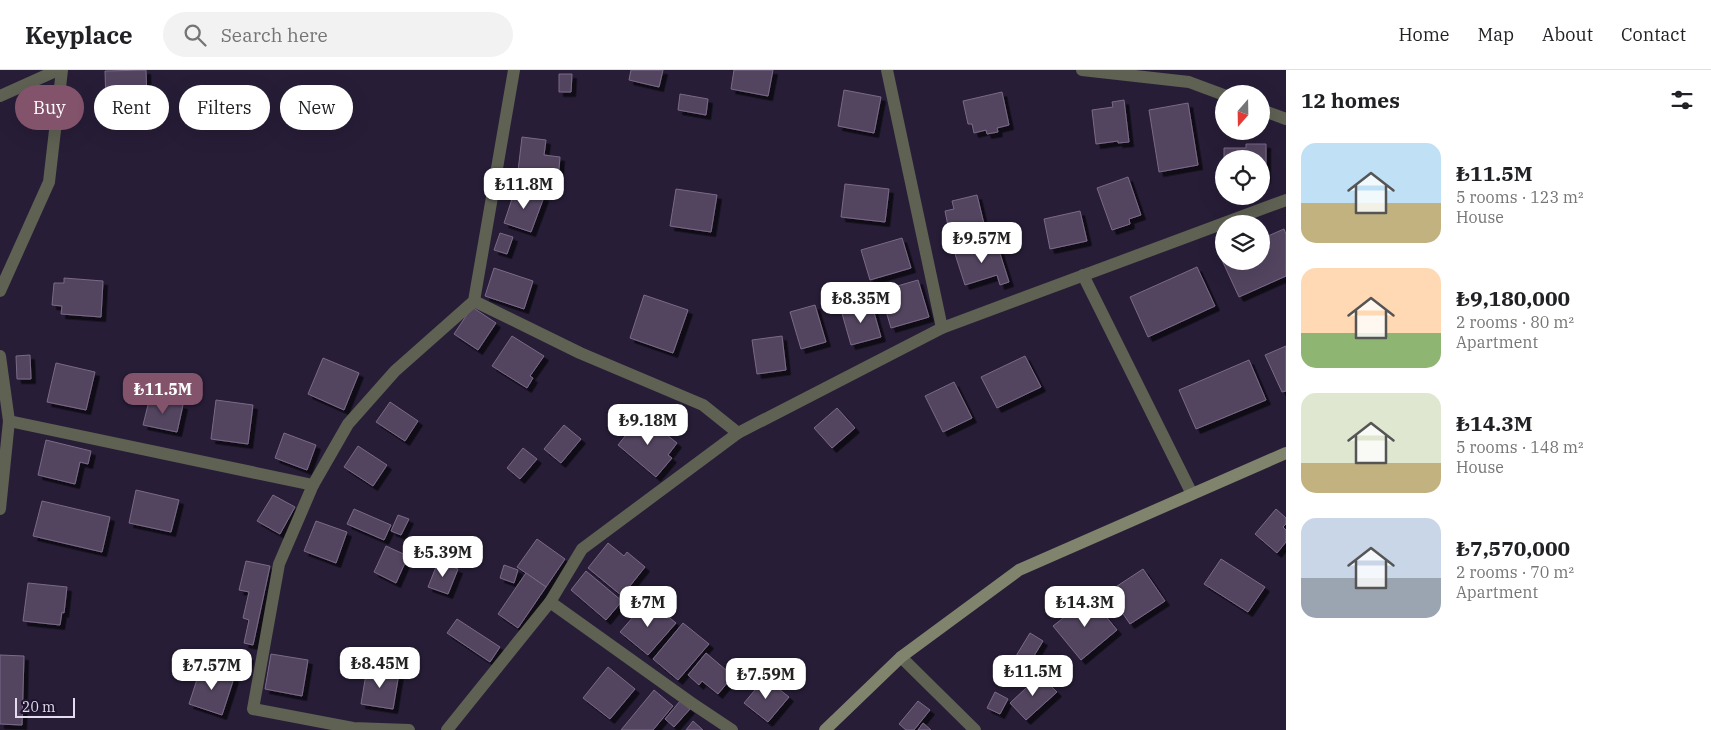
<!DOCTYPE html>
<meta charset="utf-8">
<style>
body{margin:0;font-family:"IBM Plex Serif",serif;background:#f2f2f2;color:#202124;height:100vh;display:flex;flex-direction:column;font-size:19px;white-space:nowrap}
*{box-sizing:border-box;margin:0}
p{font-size:16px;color:#757577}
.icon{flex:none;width:28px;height:28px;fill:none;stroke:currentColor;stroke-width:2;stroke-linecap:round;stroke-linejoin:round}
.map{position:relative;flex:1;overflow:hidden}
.details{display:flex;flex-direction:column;background:#fff;width:425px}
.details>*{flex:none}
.hud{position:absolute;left:15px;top:15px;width:475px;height:45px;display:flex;gap:10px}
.needle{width:32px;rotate:200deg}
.buttons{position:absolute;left:1215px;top:15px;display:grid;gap:10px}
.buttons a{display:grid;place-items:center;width:55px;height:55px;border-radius:50%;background:#fff;box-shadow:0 5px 20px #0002;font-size:25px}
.scale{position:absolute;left:15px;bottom:12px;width:60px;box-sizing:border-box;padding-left:5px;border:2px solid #e2dcee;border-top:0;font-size:14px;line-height:18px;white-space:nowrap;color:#e2dcee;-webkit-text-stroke:4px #1e142d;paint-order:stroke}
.price{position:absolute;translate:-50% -42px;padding:0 11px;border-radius:10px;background:#fff;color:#222;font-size:16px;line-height:32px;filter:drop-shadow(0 1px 2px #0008)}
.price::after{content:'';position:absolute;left:50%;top:30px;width:15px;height:11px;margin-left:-8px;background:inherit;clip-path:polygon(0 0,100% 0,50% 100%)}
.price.selected{background:#83526b;color:#fff}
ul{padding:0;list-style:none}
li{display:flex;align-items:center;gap:15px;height:125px;padding:0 15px}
li span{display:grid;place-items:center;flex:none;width:140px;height:100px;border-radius:15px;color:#555}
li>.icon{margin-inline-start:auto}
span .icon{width:60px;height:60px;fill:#fffc;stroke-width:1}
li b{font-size:21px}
h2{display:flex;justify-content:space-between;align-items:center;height:60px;padding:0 15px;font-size:21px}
.pill{padding:0 18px;border-radius:22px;background:#fff;box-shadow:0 5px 20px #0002;font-size:18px;line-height:45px}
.pill.selected{background:#83526b;color:#fff}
header{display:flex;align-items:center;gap:30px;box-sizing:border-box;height:70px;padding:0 25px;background:#fff;border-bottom:1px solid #e0e0e0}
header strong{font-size:24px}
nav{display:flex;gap:28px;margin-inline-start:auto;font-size:18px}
.search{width:350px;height:45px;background:#f2f2f2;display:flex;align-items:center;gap:12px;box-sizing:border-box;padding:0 18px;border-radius:28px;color:#757577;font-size:19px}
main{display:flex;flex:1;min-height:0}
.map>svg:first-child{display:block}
.building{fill:#534460;stroke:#7a6a88;filter:url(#shadow)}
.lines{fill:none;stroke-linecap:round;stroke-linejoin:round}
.street{stroke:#5f6153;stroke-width:12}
.secondary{stroke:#80846d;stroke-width:12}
</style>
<header>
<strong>Keyplace</strong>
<div class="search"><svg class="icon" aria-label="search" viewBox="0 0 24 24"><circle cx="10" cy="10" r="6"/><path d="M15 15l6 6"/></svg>Search here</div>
<nav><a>Home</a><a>Map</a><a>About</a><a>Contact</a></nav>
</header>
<main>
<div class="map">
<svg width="1286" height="660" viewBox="0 0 1286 660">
<defs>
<filter id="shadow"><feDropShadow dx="4.5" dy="4.5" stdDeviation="0" flood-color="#0009"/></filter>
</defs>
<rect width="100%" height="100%" fill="#271d37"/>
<g class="building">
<path d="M146 0 147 31H138L139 37H120V32L106 33 105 1Z"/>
<path d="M631 0H663L659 17 629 10Z"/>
<path d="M734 0H773L768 26 731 19Z"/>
<path d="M559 4H572L571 22H559Z"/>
<path d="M844 20 881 27 874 63 838 56Z"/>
<path d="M1002 22 1009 55 997 58 998 62 987 64 986 60 974 63 972 54H968L963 31Z"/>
<path d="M680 24 708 29 706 45 678 40Z"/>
<path d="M1124 30 1129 72 1118 73V71L1096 74 1092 40 1113 37 1112 32Z"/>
<path d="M1188 33 1198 95 1159 102 1149 40Z"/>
<path d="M522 67 546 70 544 85 560 87 558 110 541 108V104L518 101Z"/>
<path d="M1246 74H1266V109H1261V89H1224V78H1246Z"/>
<path d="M1128 107 1141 145 1129 149 1130 154 1112 160 1097 118Z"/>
<path d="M845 114 889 119 885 152 841 147Z"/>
<path d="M516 117 544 127 531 162 504 153Z"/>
<path d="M676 119 717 125 711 162 670 156Z"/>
<path d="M977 125 984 154 968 157 969 161 962 163 961 159 949 161 945 141 954 139 952 131Z"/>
<path d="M1080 141 1087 171 1050 179 1044 149Z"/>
<path d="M1284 159 1286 164V206L1239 227 1221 188 1224 186V191H1261V169Z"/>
<path d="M500 163 513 167 507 184 494 180Z"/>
<path d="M902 168 911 198 870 210 861 180Z"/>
<path d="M996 171 1009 212 1000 215 997 205 965 215 955 184Z"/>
<path d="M1197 197 1215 236 1148 267 1130 227Z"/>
<path d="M494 198 533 211 524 239 485 226Z"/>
<path d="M64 208 103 211 101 247 61 244 62 236 52 235 54 213H64Z"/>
<path d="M918 210 929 247 891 258 880 221Z"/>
<path d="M644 225 688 240 673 283 630 268Z"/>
<path d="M871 232 881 267 851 275 841 240Z"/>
<path d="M815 235 826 272 801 279 790 242Z"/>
<path d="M472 237 496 253 478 280 454 264Z"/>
<path d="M512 266 544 286 530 306 533 308 527 318 492 296Z"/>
<path d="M782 266 786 300 757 304 752 270Z"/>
<path d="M1286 276V321L1282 322 1265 285Z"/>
<path d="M30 285 31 309H17L16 286Z"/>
<path d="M1025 286 1041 317 997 338 981 307Z"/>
<path d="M323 288 359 303 344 340 308 324Z"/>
<path d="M1249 290 1266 330 1196 359 1179 320Z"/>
<path d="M56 293 95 302 86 340 47 332Z"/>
<path d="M954 312 972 348 943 362 925 326Z"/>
<path d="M150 327 183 335 177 362 143 355Z"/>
<path d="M216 330 253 335 248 374 211 369Z"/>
<path d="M390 332 418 351 405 371 376 352Z"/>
<path d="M837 338 855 358 832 378 814 358Z"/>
<path d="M642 345 677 373 668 385 672 388 656 407 618 375Z"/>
<path d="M564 355 581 369 561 393 544 379Z"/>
<path d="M284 363 316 375 307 400 275 388Z"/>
<path d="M46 370 91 381 88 394 80 392 75 414 38 405Z"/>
<path d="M358 376 387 395 373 416 344 397Z"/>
<path d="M523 378 537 389 520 409 507 398Z"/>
<path d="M136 420 179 430 171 462 129 453Z"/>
<path d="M273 425 295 437 280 464 257 451Z"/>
<path d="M42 431 110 447 102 482 33 466Z"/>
<path d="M354 439 391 455 384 470 347 454Z"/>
<path d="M1276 439 1286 448V454L1283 457 1286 460V472L1277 483 1255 464Z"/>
<path d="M398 445 409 449 401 465 391 461Z"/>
<path d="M316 451 347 462 336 493 304 481Z"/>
<path d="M537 469 565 489 546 517 517 497Z"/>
<path d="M608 473 624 486 627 482 645 497 622 526 588 498Z"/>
<path d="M386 476 408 486 396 513 374 502Z"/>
<path d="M1221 489 1265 517 1248 542 1204 514Z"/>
<path d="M246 491 270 496 253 575 244 573 249 550 243 548 249 522 239 520Z"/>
<path d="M438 492 458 499 448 524 428 517Z"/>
<path d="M504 495 518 500 514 513 500 508Z"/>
<path d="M1143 499 1165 531 1130 554 1108 522Z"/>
<path d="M586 501 622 531 606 550 571 520Z"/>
<path d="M526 503 546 517 518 558 498 544Z"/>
<path d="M28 513 67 517 64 543 62 542 60 555 23 551Z"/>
<path d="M1090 527 1117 560 1081 590 1053 556Z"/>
<path d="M648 530 676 553 648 585 620 562Z"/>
<path d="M457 549 500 577 490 592 447 563Z"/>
<path d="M683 553 709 574 678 610 653 589Z"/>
<path d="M1030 563 1043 571 1029 594 1016 586Z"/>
<path d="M229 582 249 586 246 600 226 596Z"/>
<path d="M706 583 733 606 718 624 702 611 699 615 688 605Z"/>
<path d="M271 584 308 590 302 626 265 619Z"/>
<path d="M0 585 24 586 22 655 0 654Z"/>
<path d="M201 597 234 608 222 645 189 634Z"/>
<path d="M608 597 635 619 610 649 583 628Z"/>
<path d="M367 598 399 603 393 639 361 634Z"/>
<path d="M1040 605 1057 622 1026 650 1010 633Z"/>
<path d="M765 608 789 627 768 652 744 633Z"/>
<path d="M654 620 673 636 653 660H621Z"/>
<path d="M995 622 1008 629 1000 644 987 638Z"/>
<path d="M680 631 690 639 674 657 665 649Z"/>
<path d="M918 631 930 640 914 660H906L899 654Z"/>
<path d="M693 651 703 660H686Z"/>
<path d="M923 653 931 660H918Z"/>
</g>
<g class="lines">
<g class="street">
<path d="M887 0 942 258"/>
<path d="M1082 0 1189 12 1224 25"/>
<path d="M0 26 58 0"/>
<path d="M1261 40 1286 49"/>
<path d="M1083 205 1192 424"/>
<path d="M0 221 49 112 62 0"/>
<path d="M474 231 580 283 703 335 738 363"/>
<path d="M0 286 9 351 0 439"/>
<path d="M9 351 313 415"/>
<path d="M550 532 690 632 732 660"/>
<path d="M901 587 975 660"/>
<path d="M409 660 353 658 253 639 279 494 313 415 348 354 395 301 474 231 514 0"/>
<path d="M447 660 550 532 582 479 738 363 942 258 1286 130"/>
</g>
<path class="secondary" d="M825 660 901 587 1019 500 1286 383"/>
</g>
</svg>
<div class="buttons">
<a><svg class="needle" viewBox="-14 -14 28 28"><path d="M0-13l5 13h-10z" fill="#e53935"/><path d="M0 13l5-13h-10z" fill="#757577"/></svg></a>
<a><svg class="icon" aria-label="locate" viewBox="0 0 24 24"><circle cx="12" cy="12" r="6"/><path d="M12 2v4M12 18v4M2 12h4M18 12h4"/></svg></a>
<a><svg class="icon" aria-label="layers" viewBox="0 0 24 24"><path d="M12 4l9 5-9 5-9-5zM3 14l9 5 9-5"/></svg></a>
</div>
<div class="scale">20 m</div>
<b class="price" style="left:524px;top:140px">₺11.8M</b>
<b class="price" style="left:982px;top:194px">₺9.57M</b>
<b class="price" style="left:861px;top:254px">₺8.35M</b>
<b class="price selected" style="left:163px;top:345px">₺11.5M</b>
<b class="price" style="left:648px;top:376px">₺9.18M</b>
<b class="price" style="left:443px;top:508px">₺5.39M</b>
<b class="price" style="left:648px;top:558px">₺7M</b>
<b class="price" style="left:1085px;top:558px">₺14.3M</b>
<b class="price" style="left:380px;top:619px">₺8.45M</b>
<b class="price" style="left:212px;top:621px">₺7.57M</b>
<b class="price" style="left:1033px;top:627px">₺11.5M</b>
<b class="price" style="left:766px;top:630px">₺7.59M</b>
<div class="hud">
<a class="pill selected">Buy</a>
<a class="pill">Rent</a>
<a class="pill">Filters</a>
<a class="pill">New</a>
</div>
</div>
<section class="details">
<h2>12 homes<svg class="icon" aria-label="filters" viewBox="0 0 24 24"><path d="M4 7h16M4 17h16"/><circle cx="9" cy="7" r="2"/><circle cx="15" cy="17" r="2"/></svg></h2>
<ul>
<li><span style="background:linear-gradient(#bfe0f5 60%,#c2b280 0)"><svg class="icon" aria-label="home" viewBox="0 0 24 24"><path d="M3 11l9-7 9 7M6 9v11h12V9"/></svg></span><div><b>₺11.5M</b><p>5 rooms · 123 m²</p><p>House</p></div></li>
<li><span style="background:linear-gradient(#ffd9b3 65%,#8fb573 0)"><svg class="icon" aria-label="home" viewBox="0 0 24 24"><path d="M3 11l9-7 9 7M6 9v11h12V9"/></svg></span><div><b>₺9,180,000</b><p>2 rooms · 80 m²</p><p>Apartment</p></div></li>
<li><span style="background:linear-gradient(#dfe7d0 70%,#c2b280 0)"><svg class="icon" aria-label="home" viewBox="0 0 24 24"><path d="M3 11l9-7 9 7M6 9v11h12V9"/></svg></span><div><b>₺14.3M</b><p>5 rooms · 148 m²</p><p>House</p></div></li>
<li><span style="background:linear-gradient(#c9d6e8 60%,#9aa5b1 0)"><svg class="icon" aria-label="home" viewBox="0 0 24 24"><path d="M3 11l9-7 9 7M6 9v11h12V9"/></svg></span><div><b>₺7,570,000</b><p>2 rooms · 70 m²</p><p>Apartment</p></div></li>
</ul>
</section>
</main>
